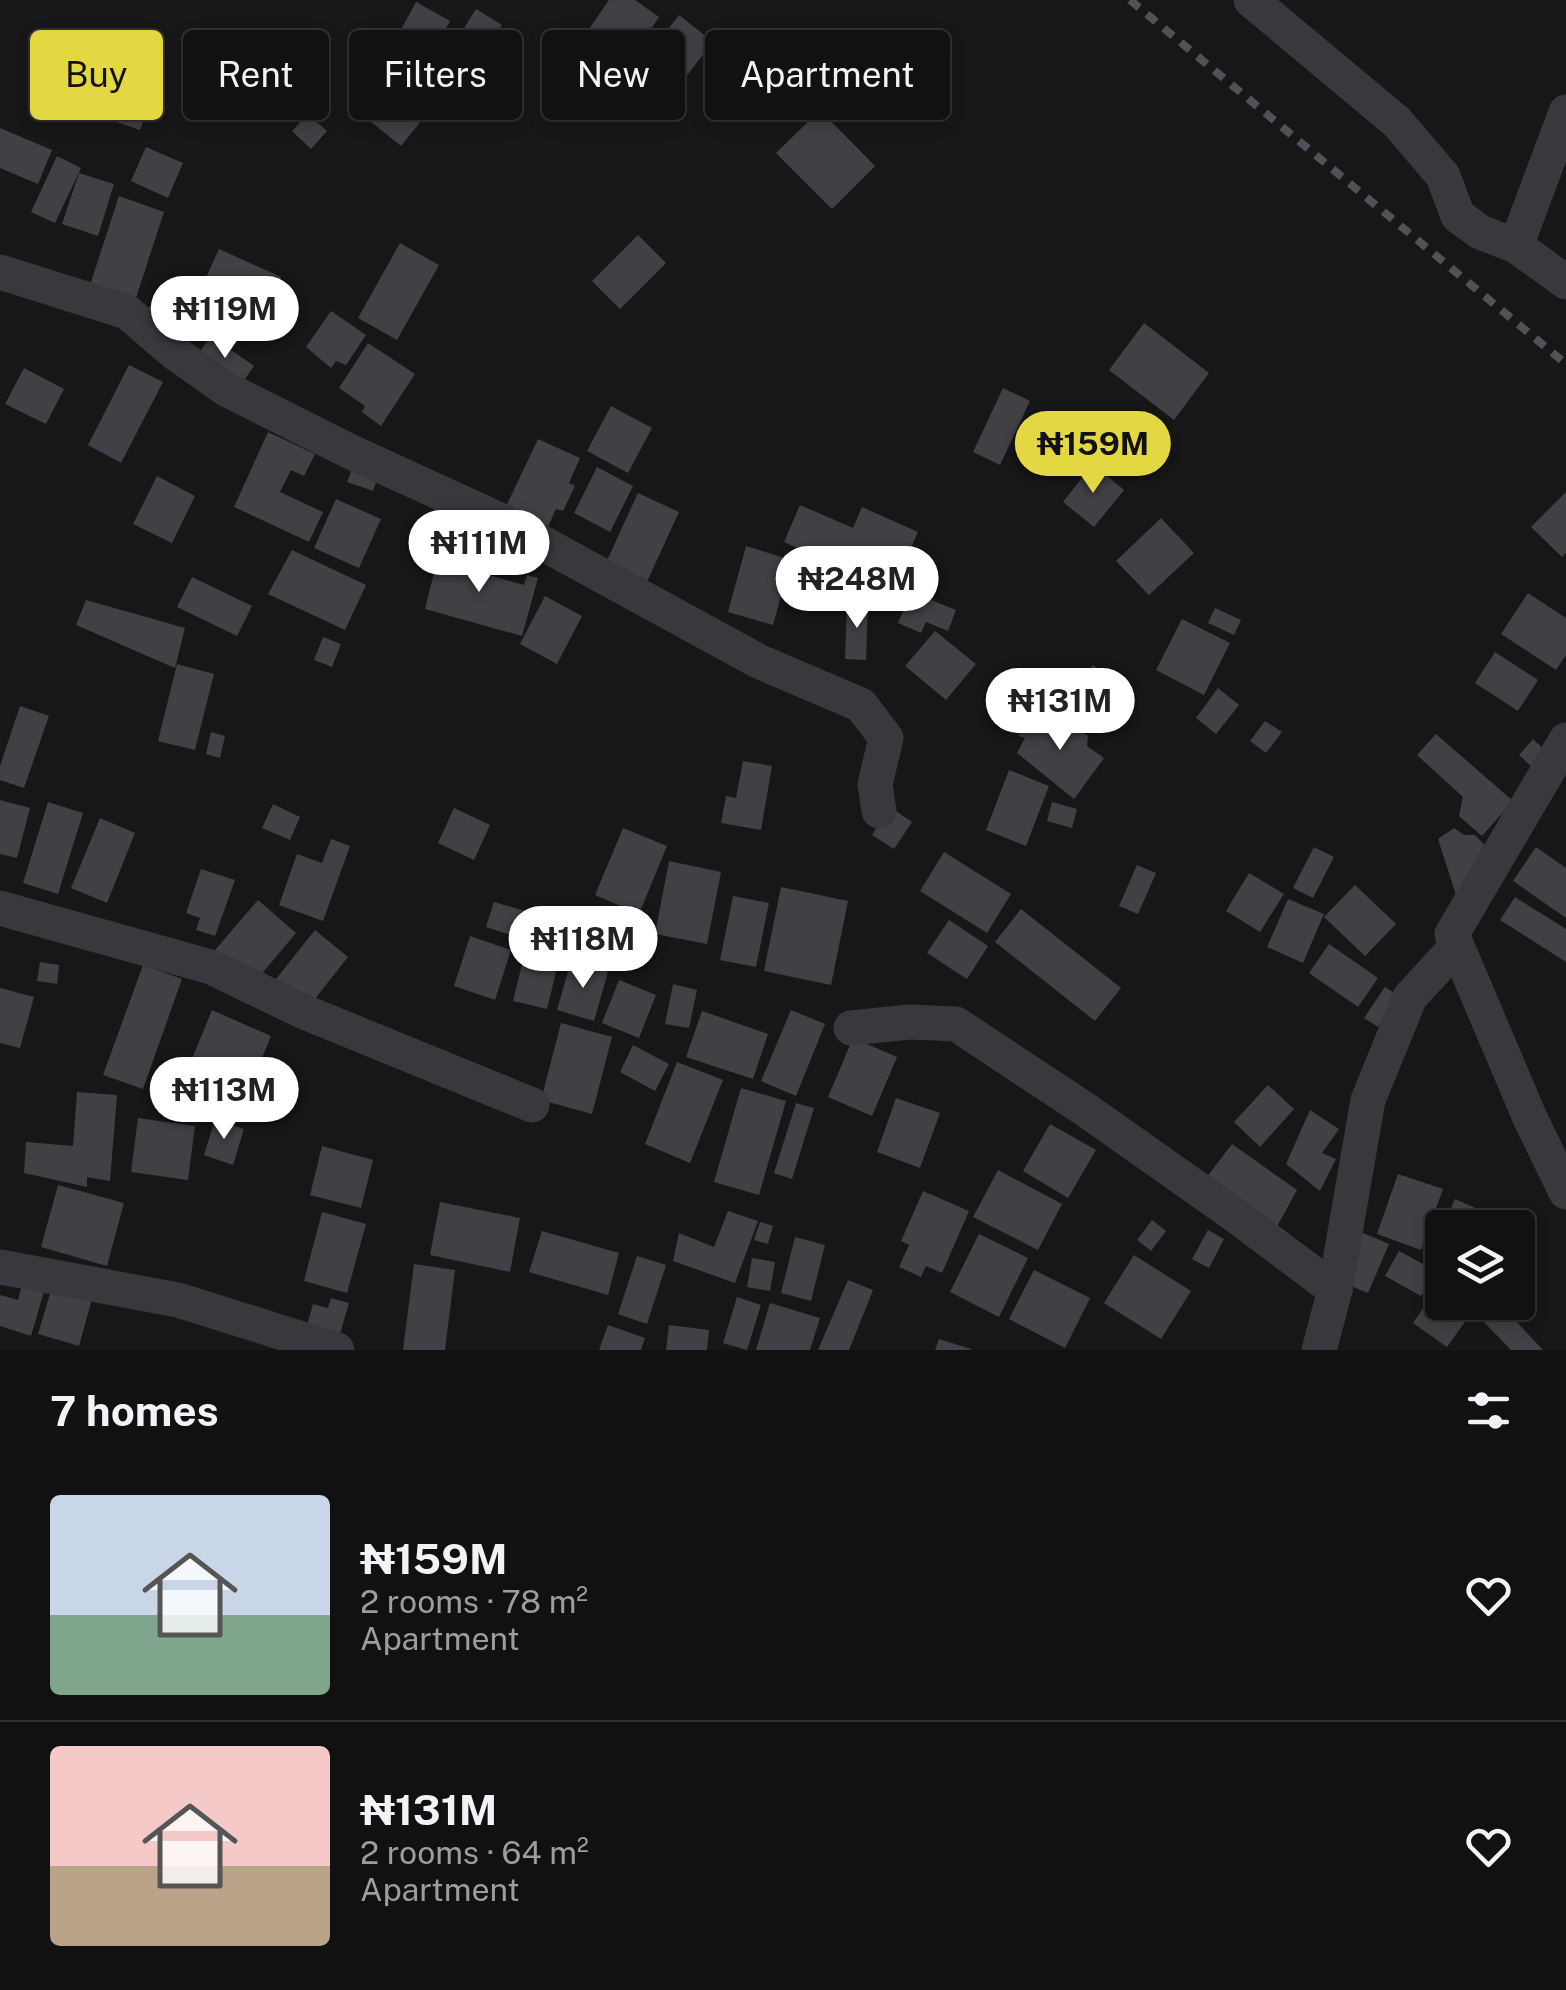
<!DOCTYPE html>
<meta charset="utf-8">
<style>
body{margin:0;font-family:"Public Sans",sans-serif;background:#1a1a1b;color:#f1f3f6;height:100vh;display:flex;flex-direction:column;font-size:38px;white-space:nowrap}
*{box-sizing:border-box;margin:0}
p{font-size:32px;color:#9c9d9f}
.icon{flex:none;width:55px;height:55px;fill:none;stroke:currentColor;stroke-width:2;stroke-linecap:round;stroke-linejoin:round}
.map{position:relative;height:1350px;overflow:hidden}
.sheet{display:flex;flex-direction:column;background:#111112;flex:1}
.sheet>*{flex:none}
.hud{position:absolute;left:30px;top:30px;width:1000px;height:90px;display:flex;gap:20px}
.buttons{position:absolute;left:1425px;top:1210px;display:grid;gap:20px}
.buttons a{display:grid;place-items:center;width:110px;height:110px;border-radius:10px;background:#111112;box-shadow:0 5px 15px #0003,0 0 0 2px #303132;font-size:50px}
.price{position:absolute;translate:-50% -85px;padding:0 22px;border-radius:35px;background:#fff;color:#222;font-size:32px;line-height:65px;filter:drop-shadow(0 2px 5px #0008)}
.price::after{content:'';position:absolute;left:50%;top:60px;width:30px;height:22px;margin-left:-15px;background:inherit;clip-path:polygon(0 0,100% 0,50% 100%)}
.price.active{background:#e4d842;color:#111}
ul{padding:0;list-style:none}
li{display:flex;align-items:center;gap:30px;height:250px;padding:0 50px}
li+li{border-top:2px solid #303132}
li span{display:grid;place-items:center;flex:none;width:280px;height:200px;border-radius:10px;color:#555}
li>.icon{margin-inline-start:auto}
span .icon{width:120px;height:120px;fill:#fffc;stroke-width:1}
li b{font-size:42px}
h2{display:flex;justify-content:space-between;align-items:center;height:120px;padding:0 50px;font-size:42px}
.pill{padding:0 35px;border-radius:10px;background:#111112;box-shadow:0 5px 15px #0003,0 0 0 2px #303132;font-size:35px;line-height:90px}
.pill.active{background:#e4d842;color:#111}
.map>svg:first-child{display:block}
.building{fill:#414145}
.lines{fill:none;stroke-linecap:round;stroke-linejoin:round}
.street{stroke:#38383d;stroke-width:35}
.rail{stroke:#515158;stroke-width:8;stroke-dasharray:12 10;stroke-linecap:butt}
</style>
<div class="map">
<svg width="1566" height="1350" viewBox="0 0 1566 1350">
<rect width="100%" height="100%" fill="#171718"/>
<g class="building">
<path d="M609 0H635L659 17 631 58 589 29Z"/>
<path d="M416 2 450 21 418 77 385 59Z"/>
<path d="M476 9 502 25 475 69 449 52Z"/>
<path d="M679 15 713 42 678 87 644 61Z"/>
<path d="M123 67 158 80 140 130 105 118Z"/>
<path d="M398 76 434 105 401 146 365 117Z"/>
<path d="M820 110 875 166 832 209 776 153Z"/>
<path d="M308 114 327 131 311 149 292 131Z"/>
<path d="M0 128 52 150 38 184 0 168Z"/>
<path d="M146 147 183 163 168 198 131 181Z"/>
<path d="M57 156 81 168 55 223 31 212Z"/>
<path d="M79 173 114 184 98 236 62 224Z"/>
<path d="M119 196 164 212 134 304 89 288Z"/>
<path d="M638 235 666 263 620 309 592 281Z"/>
<path d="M400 243 439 265 397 340 358 318Z"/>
<path d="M219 249 281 277 265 313 203 284Z"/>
<path d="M159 294 196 322 177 346 141 318Z"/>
<path d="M331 311 366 335 346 365 336 361 331 368 306 347Z"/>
<path d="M1144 323 1209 373 1174 420 1109 370Z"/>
<path d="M211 336 254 366 240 386 197 356Z"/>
<path d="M368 343 415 374 381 426 362 412 365 406 339 388Z"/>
<path d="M129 365 163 382 121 463 88 445Z"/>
<path d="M24 368 64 389 46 424 5 404Z"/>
<path d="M1003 388 1030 401 1000 465 973 452Z"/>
<path d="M611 406 652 428 628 473 587 451Z"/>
<path d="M268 432 315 454 304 476 291 470 280 492 323 512 309 542 234 507Z"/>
<path d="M538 439 580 458 569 483 575 486 563 511 556 509 544 535 502 515Z"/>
<path d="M1093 464 1124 490 1094 527 1063 502Z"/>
<path d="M353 467 378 476 373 491 347 482Z"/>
<path d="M597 467 633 486 610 532 574 513Z"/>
<path d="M157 476 195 496 172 543 133 524Z"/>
<path d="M1566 492V553L1562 557 1531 527Z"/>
<path d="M638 493 679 512 645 586 604 567Z"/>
<path d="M336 499 381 519 359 568 314 548Z"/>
<path d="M800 505 853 528 862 507 918 532 892 590 784 542Z"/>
<path d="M1161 518 1194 553 1149 595 1116 561Z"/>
<path d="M441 545 463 550 459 567 524 585 527 575 538 578 522 636 425 609Z"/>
<path d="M746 546 791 560 773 625 728 612Z"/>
<path d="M292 550 366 585 345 630 268 594Z"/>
<path d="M192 577 252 606 237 636 177 607Z"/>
<path d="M911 592 956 610 948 631 926 622 921 633 898 623Z"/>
<path d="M1528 593 1566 618V655L1556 670 1501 634Z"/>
<path d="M545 596 582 616 557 664 520 644Z"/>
<path d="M86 600 185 628 175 668 76 625Z"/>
<path d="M847 602H868L866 660 845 659Z"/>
<path d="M1215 608 1241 620 1234 635 1208 623Z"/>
<path d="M1182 619 1230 643 1204 695 1156 670Z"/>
<path d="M935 631 976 664 946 700 905 666Z"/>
<path d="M323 637 341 644 332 667 314 660Z"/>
<path d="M1495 652 1538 680 1518 711 1475 683Z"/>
<path d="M177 664 214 674 195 750 158 741Z"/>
<path d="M1093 665 1114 681 1103 696 1081 680Z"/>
<path d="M1218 688 1239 705 1216 734 1196 718Z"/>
<path d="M20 706 49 716 24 788 0 780V766Z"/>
<path d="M1038 716 1050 719 1061 716 1088 736 1087 746 1104 758 1074 799 1017 753 1025 738 1018 736Z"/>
<path d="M1265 721 1282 732 1266 753 1250 741Z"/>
<path d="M211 732 225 736 220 758 206 754Z"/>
<path d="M1436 734 1513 801 1482 836 1459 816 1463 797 1417 755Z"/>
<path d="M1533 739 1548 753 1534 769 1519 755Z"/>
<path d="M743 761 772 766 761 830 721 823 726 796 736 798Z"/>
<path d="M1009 770 1049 786 1026 846 986 830Z"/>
<path d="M0 800 30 808 17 858 0 854Z"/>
<path d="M48 802 83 813 58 894 23 883Z"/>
<path d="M1052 802 1077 809 1072 828 1047 821Z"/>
<path d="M273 804 300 817 290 840 262 828Z"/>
<path d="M890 807 912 822 894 849 872 835Z"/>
<path d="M454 808 490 825 474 860 438 843Z"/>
<path d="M100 818 135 833 107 903 71 888Z"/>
<path d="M623 828 667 846 639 914 595 895Z"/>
<path d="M1454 828 1464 835H1475L1489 850 1456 895 1438 839Z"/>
<path d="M331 839 350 846 323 921 279 905 297 854 322 863Z"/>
<path d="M1314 847 1334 857 1313 898 1293 888Z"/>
<path d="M1536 847 1566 868V918L1513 881Z"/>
<path d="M944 852 1011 894 987 933 920 891Z"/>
<path d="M669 861 721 872 707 944 655 934Z"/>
<path d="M1137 865 1156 873 1138 914 1119 906Z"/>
<path d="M201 869 235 880 215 936 196 930 200 918 186 913Z"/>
<path d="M1249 873 1284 894 1260 932 1226 911Z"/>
<path d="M1355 885 1396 924 1365 956 1324 917Z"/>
<path d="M781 887 848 901 831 985 764 971Z"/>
<path d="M733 896 769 903 756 967 720 960Z"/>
<path d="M1515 897 1566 929V962L1500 920Z"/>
<path d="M1288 899 1324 914 1303 963 1267 947Z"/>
<path d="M258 900 296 933 249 989 210 956Z"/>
<path d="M494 902 525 911 517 937 486 927Z"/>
<path d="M1021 909 1121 988 1095 1021 995 942Z"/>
<path d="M949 920 988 946 967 979 927 953Z"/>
<path d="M315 930 348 957 306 1010 272 984Z"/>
<path d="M470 936 511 950 495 1000 454 986Z"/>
<path d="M1329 944 1378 978 1358 1007 1309 973Z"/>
<path d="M524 956 558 964 547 1009 513 1001Z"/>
<path d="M571 961 608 972 594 1021 557 1010Z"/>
<path d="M40 962 59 965 57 984 37 981Z"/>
<path d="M143 965 182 979 143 1089 103 1075Z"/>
<path d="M619 980 656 995 639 1038 602 1023Z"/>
<path d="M673 984 697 990 689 1028 665 1024Z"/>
<path d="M1385 987 1399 996 1378 1027 1364 1018Z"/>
<path d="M0 988 34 997 20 1048 0 1043Z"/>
<path d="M212 1010 271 1036 240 1111 220 1096 214 1106 179 1091Z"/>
<path d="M791 1010 825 1024 796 1096 761 1081Z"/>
<path d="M702 1011 768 1034 753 1079 686 1057Z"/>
<path d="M561 1023 612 1037 592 1114 541 1100Z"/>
<path d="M853 1038 897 1057 872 1116 828 1097Z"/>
<path d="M633 1045 669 1064 655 1091 620 1072Z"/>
<path d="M677 1062 723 1080 690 1163 645 1144Z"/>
<path d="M1268 1085 1294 1109 1260 1147 1234 1122Z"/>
<path d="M741 1088 786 1101 759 1195 714 1182Z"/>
<path d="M77 1092 117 1095 110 1181 87 1177V1187L24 1173 26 1142 73 1146Z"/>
<path d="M896 1098 940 1113 920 1168 877 1152Z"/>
<path d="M796 1103 814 1108 792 1179 774 1173Z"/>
<path d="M1310 1110 1339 1129 1322 1153 1336 1159 1320 1191 1286 1164Z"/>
<path d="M138 1118 195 1126 188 1180 131 1172Z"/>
<path d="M215 1120 244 1129 233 1165 204 1155Z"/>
<path d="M1050 1124 1096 1150 1068 1198 1023 1171Z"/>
<path d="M1232 1144 1297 1190 1274 1232 1203 1182Z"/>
<path d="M322 1146 373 1160 361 1208 310 1195Z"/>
<path d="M998 1170 1062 1204 1038 1250 973 1217Z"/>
<path d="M1398 1174 1443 1189 1421 1250 1377 1234Z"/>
<path d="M58 1185 124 1203 107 1266 41 1247Z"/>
<path d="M923 1191 969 1211 942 1273 926 1266 921 1277 899 1267 909 1245 901 1241Z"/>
<path d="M1455 1199 1494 1216 1489 1228H1442V1254L1433 1250Z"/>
<path d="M440 1202 520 1218 510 1272 430 1255Z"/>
<path d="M728 1211 758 1221 735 1283 673 1261 679 1233 714 1247Z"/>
<path d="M322 1212 366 1224 347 1293 304 1281Z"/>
<path d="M1152 1220 1166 1231 1151 1251 1137 1240Z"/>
<path d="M760 1222 773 1226 768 1244 754 1240Z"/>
<path d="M1208 1230 1224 1239 1209 1268 1192 1259Z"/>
<path d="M542 1231 619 1253 608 1295 529 1272Z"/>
<path d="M1363 1233 1389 1244 1368 1293 1342 1282Z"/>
<path d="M979 1234 1028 1258 999 1317 950 1292Z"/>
<path d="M795 1237 825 1245 811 1301 781 1293Z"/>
<path d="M1399 1251 1436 1271 1421 1296 1385 1276Z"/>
<path d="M1134 1255 1191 1291 1161 1339 1104 1303Z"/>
<path d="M637 1256 666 1265 647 1324 618 1314Z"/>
<path d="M752 1258 775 1262 770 1291 747 1287Z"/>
<path d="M414 1264 455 1270 445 1350H403Z"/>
<path d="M1034 1270 1090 1298 1065 1348 1009 1319Z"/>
<path d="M848 1280 873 1290 849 1350H818Z"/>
<path d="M23 1281 45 1288 31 1336 0 1326V1295L18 1300Z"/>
<path d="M1442 1281V1302H1479L1447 1347 1413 1323Z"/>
<path d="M52 1287 92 1299 79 1346 38 1334Z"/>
<path d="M737 1297 761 1305 747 1350 723 1343Z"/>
<path d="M331 1298 349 1303 340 1334 307 1325 313 1304 328 1308Z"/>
<path d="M1496 1302H1498L1543 1350H1511L1479 1317Z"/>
<path d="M770 1303 820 1318 810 1350H756Z"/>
<path d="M608 1325 645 1338 641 1350H599Z"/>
<path d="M669 1325 709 1330 707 1350H666Z"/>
<path d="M939 1339 971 1349V1350H935Z"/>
</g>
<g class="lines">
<g class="street">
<path d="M1251 0 1397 122 1443 176 1458 216 1480 232 1516 246 1566 282"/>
<path d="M1516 246 1566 112"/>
<path d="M0 272 127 312 175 353 226 389 349 451 504 522 758 661 861 705 886 738 875 784 879 811"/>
<path d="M0 908 211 967 302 1011 532 1105"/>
<path d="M1457 946 1530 1118 1566 1192"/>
<path d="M851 1028 909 1022 956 1024 1086 1110 1239 1218 1335 1290"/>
<path d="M0 1267 178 1300 337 1350"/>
<path d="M1319 1350 1335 1290 1368 1100 1410 997 1457 946 1452 934 1566 740"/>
</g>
<path class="rail" d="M1130 0 1566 364"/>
</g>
</svg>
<div class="buttons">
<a><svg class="icon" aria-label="layers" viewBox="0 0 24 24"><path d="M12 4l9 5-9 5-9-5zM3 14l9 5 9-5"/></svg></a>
</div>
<b class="price" style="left:225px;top:361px">₦119M</b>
<b class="price active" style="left:1093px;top:496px">₦159M</b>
<b class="price" style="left:479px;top:595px">₦111M</b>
<b class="price" style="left:857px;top:631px">₦248M</b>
<b class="price" style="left:1060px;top:753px">₦131M</b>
<b class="price" style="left:583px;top:991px">₦118M</b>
<b class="price" style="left:224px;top:1142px">₦113M</b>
<div class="hud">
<a class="pill active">Buy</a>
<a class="pill">Rent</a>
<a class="pill">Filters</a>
<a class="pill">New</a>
<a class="pill">Apartment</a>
</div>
</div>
<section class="sheet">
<h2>7 homes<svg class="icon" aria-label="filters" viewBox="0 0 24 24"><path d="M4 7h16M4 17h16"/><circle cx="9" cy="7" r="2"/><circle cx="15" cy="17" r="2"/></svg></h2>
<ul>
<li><span style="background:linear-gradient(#c9d6e8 60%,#7fa58c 0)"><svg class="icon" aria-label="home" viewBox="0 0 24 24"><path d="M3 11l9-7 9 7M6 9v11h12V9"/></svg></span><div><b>₦159M</b><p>2 rooms · 78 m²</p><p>Apartment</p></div><svg class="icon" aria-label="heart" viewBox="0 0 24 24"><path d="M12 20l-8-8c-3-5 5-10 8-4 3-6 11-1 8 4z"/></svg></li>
<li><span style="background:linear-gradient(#f6c9c9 60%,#b9a48a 0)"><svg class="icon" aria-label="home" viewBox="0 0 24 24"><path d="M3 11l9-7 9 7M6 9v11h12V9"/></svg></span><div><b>₦131M</b><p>2 rooms · 64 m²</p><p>Apartment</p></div><svg class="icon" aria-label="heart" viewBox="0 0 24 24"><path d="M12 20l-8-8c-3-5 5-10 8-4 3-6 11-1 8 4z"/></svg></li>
</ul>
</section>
